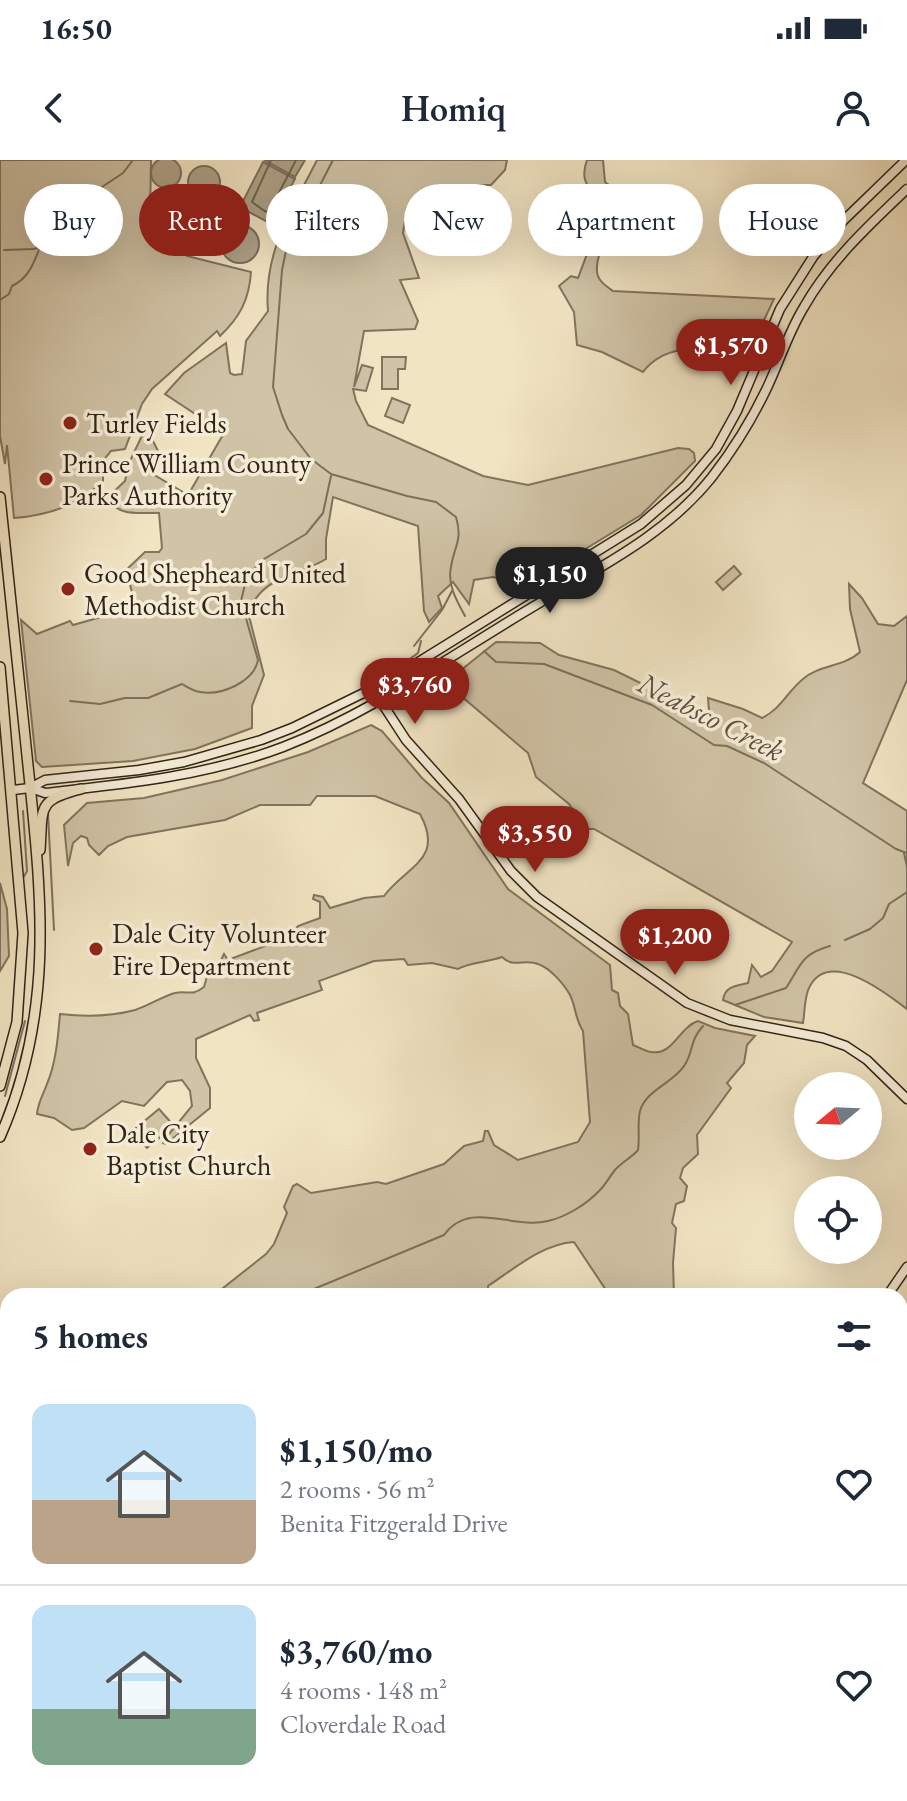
<!DOCTYPE html>
<meta charset="utf-8">
<style>
body{margin:0;font-family:"EB Garamond",serif;background:#f2f2f3;color:#1f2937;height:100vh;display:flex;flex-direction:column;font-size:30px;white-space:nowrap}
*{box-sizing:border-box;margin:0}
p{font-size:26px;color:#747a83}
.icon{flex:none;width:44px;height:44px;fill:none;stroke:currentColor;stroke-width:2;stroke-linecap:round;stroke-linejoin:round}
.map{position:relative;flex:1;overflow:hidden}
.sheet{position:absolute;left:0px;top:1128px;width:908px;height:514px;display:flex;flex-direction:column;background:#fff;border-radius:24px 24px 0 0;box-shadow:0 8px 32px #0002}
.sheet>*{flex:none}
.top-card{position:absolute;left:24px;top:24px;width:860px;height:72px;display:flex;gap:16px}
.needle{width:52px;rotate:251deg}
.tools{position:absolute;left:794px;top:912px;display:grid;gap:16px}
.tools a{display:grid;place-items:center;width:88px;height:88px;border-radius:50%;background:#fff;box-shadow:0 8px 32px #0002;font-size:40px}
.price{position:absolute;translate:-50% -68px;padding:0 18px;border-radius:28px;background:#8f2418;color:#fff;font-size:26px;line-height:52px;filter:drop-shadow(0 2px 4px #0008)}
.price::after{content:'';position:absolute;left:50%;top:48px;width:24px;height:18px;margin-left:-12px;background:inherit;clip-path:polygon(0 0,100% 0,50% 100%)}
.price.selected{background:#222;color:#fff}
ul{padding:0;list-style:none}
li{display:flex;align-items:center;gap:24px;height:200px;padding:0 32px}
li+li{border-top:2px solid #e0e1e3}
li span{display:grid;place-items:center;flex:none;width:224px;height:160px;border-radius:16px;color:#555}
li>.icon{margin-inline-start:auto}
span .icon{width:96px;height:96px;fill:#fffc;stroke-width:1}
li b{font-size:34px}
h2{display:flex;justify-content:space-between;align-items:center;height:96px;padding:0 32px;font-size:34px}
.tag{padding:0 28px;border-radius:36px;background:#fff;box-shadow:0 8px 32px #0002;font-size:28px;line-height:72px}
.tag.selected{background:#8f2418;color:#fff}
.status{display:flex;justify-content:space-between;align-items:center;height:56px;padding:0 40px;background:#fff;direction:ltr}
.status svg{height:22px;fill:currentColor}
header{display:flex;justify-content:space-between;align-items:center;height:104px;padding:0 32px;background:#fff;font-size:36px;font-weight:600}
.map>svg:first-child{display:block}
.green{fill:#d0c3a6;stroke:#80745e;stroke-width:2}
.water{fill:#afa389;stroke:#7c705b;stroke-width:2}
.lines{fill:none;stroke-linecap:round;stroke-linejoin:round}
.shore{stroke:#706450;stroke-width:2}
.stream{stroke:#7c705b;stroke-width:2}
.secondary-casing{stroke:#302417;stroke-width:11}
.primary-casing{stroke:#302417;stroke-width:12}
.secondary{stroke:#f6edd8;stroke-width:8}
.primary{stroke:#f1e4c3;stroke-width:9}
.poi-dot{fill:#8f2418;stroke:#f6edd8;stroke-width:3}
.labels{text-anchor:middle;stroke-width:7;stroke-linejoin:round;paint-order:stroke}
.poi-label{font-size:28px;fill:#302417;stroke:#f6edd8;text-anchor:start}
.water-label{font-size:30px;font-style:italic;fill:#5c503f;stroke:#f6edd8}
</style>
<div class="status"><b>16:50</b><svg viewBox="0 0 49 12"><path d="M0 12V9h3v3zM5 12V6h3v6zM10 12V3h3v9zM15 12V0h3v12zM26 1h20v11H26zM47 4h2v5h-2z"/></svg></div>
<header><svg class="icon" aria-label="back" viewBox="0 0 24 24"><path d="M15 5l-7 7 7 7"/></svg>Homiq<svg class="icon" aria-label="person" viewBox="0 0 24 24"><circle cx="12" cy="8" r="4"/><path d="M4 21q1-7 8-7t8 7"/></svg></header>
<div class="map">
<svg width="907" height="1641" viewBox="0 0 907 1641">
<rect width="100%" height="100%" fill="#f1e4c3"/>
<filter id="stains"><feTurbulence type="fractalNoise" baseFrequency=".0025" numOctaves="4"/><feColorMatrix values="0 0 0 0 .2 0 0 0 0 .09 0 0 0 0 .02 0 0 0 .5 -.17"/></filter>
<radialGradient id="worn" r=".72"><stop offset=".6" stop-color="#630" stop-opacity="0"/><stop offset="1" stop-color="#630" stop-opacity=".3"/></radialGradient>
<g class="green">
<path d="M0 0H151L150 56 173 86 187 93V96L251 112C249 140 240 157 220 176L217 171 152 229 142 244 125 289 111 291 103 301V321C76 346 50 355 14 358L7 285 5 304 0 276Z"/>
<path d="M317 0H507L505 10 491 25H438L419 32 407 48 403 73 419 118 400 120 418 161 415 169 364 171 354 227 362 205 373 208 366 231 353 229 356 241 368 265 483 316 528 325 678 288 689 289 694 293 695 301 641 355 528 424 493 417 474 420 469 444 453 422 438 436 442 448 429 462 424 451 418 366 333 337 326 379V399C295 418 265 414 248 452L264 515 252 546V568L195 589 133 601 42 607 36 601 21 460 37 474 70 461 73 465 136 447 126 410 145 392H159L162 388 159 353C139 352 120 358 107 338L125 321 129 303 146 267 158 291 146 310 188 335 224 273 165 234 184 213 226 183 230 213 234 215 242 214 246 181 268 151C263 92 292 50 317 0Z"/>
<path d="M587 0H603L605 22 621 34V42C615 59 595 94 597 111 597 120 606 126 613 131L774 139 749 192C712 190 668 179 643 212L602 192 577 185 574 152 559 126 571 116 578 118 602 54C597 30 577 27 587 0Z"/>
<path d="M382 197H406L405 209H398V229H382Z"/>
<path d="M392 238 410 245 403 263 385 256Z"/>
<path d="M734 406 741 414 723 430 716 422Z"/>
<path d="M849 424 862 438 878 464 894 466 907 456V520L863 623 907 651V849C886 833 830 789 810 826 804 836 805 852 803 863L764 857 723 840C725 826 736 826 748 823L752 805 761 817 772 811 792 782 594 669H585L569 644 536 617 528 593 447 524 450 519 496 482 540 483 559 495 614 510 703 554 709 551 708 538 743 549 762 558C781 549 787 532 803 519 818 505 844 507 860 492L850 449Z"/>
<path d="M371 565 382 571 422 618 449 643 508 729 610 805 612 830 618 833 620 846 628 854 633 885C639 887 645 891 651 892 673 896 679 867 698 861L715 868 755 876 747 885 744 903 727 923 731 928 697 975 698 994 683 1008 680 1018 687 1026 684 1041 676 1044 672 1063 676 1068 673 1103 674 1136H610L574 1082C542 1084 514 1109 488 1126V1136H213L266 1094 274 1084 287 1053 284 1047 293 1026 297 1024 311 1033 377 1022 386 1024 444 1004 464 986 483 981 485 971H488L494 985 518 1000 578 982 590 962 583 871C575 859 576 847 570 835 564 824 550 808 538 804 525 798 514 809 502 797 489 802 466 803 458 809L432 803 408 805 404 799 374 801 319 821 322 830 257 853 259 860 254 861 250 855 196 879V898L210 928V948L166 984 163 983 164 980 192 946 190 931 182 920 167 922 144 946 122 941 84 968 72 970 54 958 37 954C38 942 43 935 47 924 56 903 58 877 60 854 86 857 109 857 135 850 148 846 161 837 175 833 188 830 191 837 204 827L208 813 220 802 224 794 228 800 289 777 298 766 320 758V742L313 739 314 735 323 737 330 748 364 738 384 736C406 706 445 700 420 654L375 636H317L310 645H260L225 660 127 677 108 686 99 695 89 685 87 678 81 676 73 683 68 706 64 665 87 643 144 638 222 620 308 592Z"/>
<path d="M0 723 7 749 9 796 0 811Z"/>
<path d="M159 949 174 966 147 988 131 972Z"/>
<path d="M8 1294V1363H0V1300Z"/>
<path d="M907 1322V1358L900 1360V1324Z"/>
<path d="M0 1481H8V1514L0 1513Z"/>
<path d="M0 1573H8V1634H42L37 1641H0Z"/>
</g>
<g class="water">
<circle cx="166" cy="13" r="15"/>
<path d="M264 0H305L295 17Z"/>
<path d="M263 2 295 19 271 64 240 47Z"/>
<circle cx="204" cy="22" r="16"/>
<circle cx="240" cy="84" r="19"/>
</g>
<g class="lines">
<path class="shore" d="M271 0 252 42 266 52 270 50 296 0"/>
<g class="stream">
<path d="M333 0 286 91 282 110 273 227 282 255 288 269 311 299 331 314 407 336 436 342 456 357C463 381 454 386 451 407 447 425 457 441 465 456"/>
<path d="M4 90 34 89 48 84 62 69 84 58 96 31 123 13 133 0"/>
<path d="M0 140 9 134 12 126C28 119 34 103 40 87"/>
<path d="M414 486 442 450 452 431"/>
<path d="M484 491 496 502 544 504 652 545 714 585 727 586 764 603 896 689 907 693"/>
<path d="M388 515 418 493 421 481"/>
<path d="M70 541 100 544 125 538H148L182 524C187 527 193 531 200 532 221 536 254 522 258 500L241 441 247 416 264 399 306 374 323 353 331 316"/>
<path d="M23 651 27 711 23 718"/>
<path d="M48 654 54 770"/>
<path d="M904 693 907 707"/>
<path d="M845 780 870 769 883 758 889 744 907 732"/>
<path d="M735 845 786 828C801 805 801 794 830 786"/>
<path d="M5 936 25 861"/>
<path d="M297 1136 444 1075C470 1039 512 1070 548 1061 566 1057 587 1044 600 1030 606 1024 610 1016 615 1010 622 1002 631 998 638 990 640 977 637 964 640 951 646 930 673 923 684 906 694 892 689 881 703 866"/>
<path d="M0 1627 4 1621 3 1583"/>
</g>
<defs>
<g id="secondary">
<path d="M378 537 406 580 459 639 511 711 537 737 687 843 730 860 823 878 846 886 867 900 907 939"/>
<path d="M31 628 45 633C126 624 206 616 283 587 373 552 453 494 536 445 598 408 666 375 712 317 733 290 751 261 766 230 779 203 788 173 804 147 830 101 869 65 907 29"/>
<path d="M13 630 30 628 45 620 139 610 184 602 261 580 292 568 388 521 641 364 686 325 716 289 737 251 780 149 813 97 844 60 906 0"/>
<path d="M887 1136 907 1107"/>
<path d="M0 1530H8"/>
</g>
<g id="primary">
<path d="M0 337C8 420 17 503 26 586 40 724 58 845 0 977"/>
<path d="M0 507 23 773 17 862 0 926"/>
<path d="M40 690C43 648 36 640 81 629"/>
</g>
</defs>
<use href="#secondary" class="secondary-casing"/>
<use href="#primary" class="primary-casing"/>
<use href="#secondary" class="secondary"/>
<use href="#primary" class="primary"/>
</g>
<g class="poi-dot">
<circle cx="70" cy="263" r="8"/>
<circle cx="46" cy="319" r="8"/>
<circle cx="68" cy="429" r="8"/>
<circle cx="96" cy="789" r="8"/>
<circle cx="90" cy="989" r="8"/>
</g>
<g class="labels">
<g class="poi-label">
<text x="86" y="273">Turley Fields</text>
<text x="62" y="313">Prince William County<tspan x="62" dy="32">Parks Authority</tspan></text>
<text x="84" y="423">Good Shepheard United<tspan x="84" dy="32">Methodist Church</tspan></text>
<text x="112" y="783">Dale City Volunteer<tspan x="112" dy="32">Fire Department</tspan></text>
<text x="106" y="983">Dale City<tspan x="106" dy="32">Baptist Church</tspan></text>
</g>
<g class="water-label">
<text transform="translate(711 557) rotate(27)" y="10">Neabsco Creek</text>
</g>
</g>
<rect width="100%" height="100%" filter="url(#stains)"/>
<rect width="100%" height="100%" fill="url(#worn)"/>
</svg>
<div class="tools">
<a><svg class="needle" viewBox="-14 -14 28 28"><path d="M0-13l5 13h-10z" fill="#e53935"/><path d="M0 13l5-13h-10z" fill="#747a83"/></svg></a>
<a><svg class="icon" aria-label="locate" viewBox="0 0 24 24"><circle cx="12" cy="12" r="6"/><path d="M12 2v4M12 18v4M2 12h4M18 12h4"/></svg></a>
</div>
<b class="price" style="left:731px;top:227px">$1,570</b>
<b class="price selected" style="left:550px;top:455px">$1,150</b>
<b class="price" style="left:415px;top:566px">$3,760</b>
<b class="price" style="left:535px;top:714px">$3,550</b>
<b class="price" style="left:675px;top:817px">$1,200</b>
<div class="top-card">
<a class="tag">Buy</a>
<a class="tag selected">Rent</a>
<a class="tag">Filters</a>
<a class="tag">New</a>
<a class="tag">Apartment</a>
<a class="tag">House</a>
</div>
<section class="sheet">
<h2>5 homes<svg class="icon" aria-label="filters" viewBox="0 0 24 24"><path d="M4 7h16M4 17h16"/><circle cx="9" cy="7" r="2"/><circle cx="15" cy="17" r="2"/></svg></h2>
<ul>
<li><span style="background:linear-gradient(#bfe0f5 60%,#b9a48a 0)"><svg class="icon" aria-label="home" viewBox="0 0 24 24"><path d="M3 11l9-7 9 7M6 9v11h12V9"/></svg></span><div><b>$1,150/mo</b><p>2 rooms · 56 m²</p><p>Benita Fitzgerald Drive</p></div><svg class="icon" aria-label="heart" viewBox="0 0 24 24"><path d="M12 20l-8-8c-3-5 5-10 8-4 3-6 11-1 8 4z"/></svg></li>
<li><span style="background:linear-gradient(#bfe0f5 65%,#7fa58c 0)"><svg class="icon" aria-label="home" viewBox="0 0 24 24"><path d="M3 11l9-7 9 7M6 9v11h12V9"/></svg></span><div><b>$3,760/mo</b><p>4 rooms · 148 m²</p><p>Cloverdale Road</p></div><svg class="icon" aria-label="heart" viewBox="0 0 24 24"><path d="M12 20l-8-8c-3-5 5-10 8-4 3-6 11-1 8 4z"/></svg></li>
</ul>
</section>
</div>
